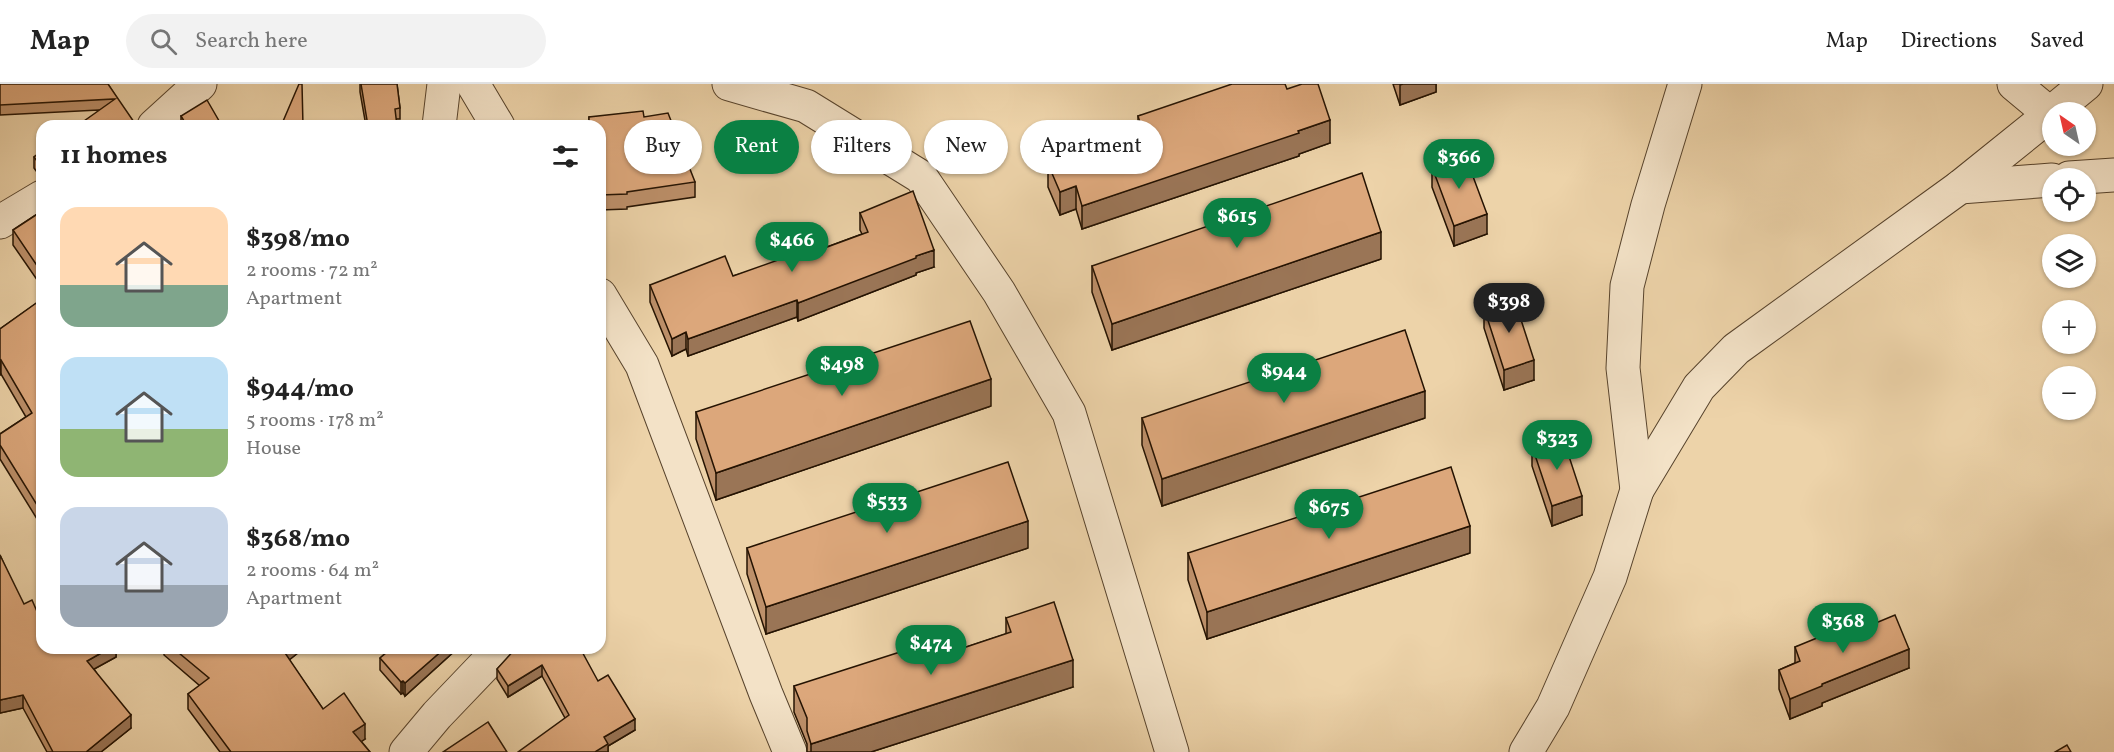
<!DOCTYPE html>
<meta charset="utf-8">
<style>
body{margin:0;font-family:Vollkorn,serif;background:#f2f2f2;color:#222;height:100vh;display:flex;flex-direction:column;font-size:22px;white-space:nowrap}
*{box-sizing:border-box;margin:0}
p{font-size:20px;color:#767676}
.icon{flex:none;width:33px;height:33px;fill:none;stroke:currentColor;stroke-width:2;stroke-linecap:round;stroke-linejoin:round}
.map{position:relative;flex:1;overflow:hidden}
.side{position:absolute;left:36px;top:36px;width:570px;height:534px;display:flex;flex-direction:column;background:#fff;border-radius:18px;box-shadow:0 2px 4px #0004}
.side>*{flex:none}
.banner{position:absolute;left:624px;top:36px;width:570px;height:54px;display:flex;gap:12px}
.needle{width:39px;rotate:326deg}
.tools{position:absolute;left:2042px;top:18px;display:grid;gap:12px}
.tools a{display:grid;place-items:center;width:54px;height:54px;border-radius:50%;background:#fff;box-shadow:0 2px 4px #0004;font-size:30px}
.price{position:absolute;translate:-50% -51px;padding:0 14px;border-radius:21px;background:#0b8043;color:#fff;font-size:20px;line-height:39px;filter:drop-shadow(0 2px 3px #0008)}
.price::after{content:'';position:absolute;left:50%;top:36px;width:18px;height:14px;margin-left:-9px;background:inherit;clip-path:polygon(0 0,100% 0,50% 100%)}
.price.on{background:#222;color:#fff}
ul{padding:0;list-style:none}
li{display:flex;align-items:center;gap:18px;height:150px;padding:0 24px}
li span{display:grid;place-items:center;flex:none;width:168px;height:120px;border-radius:18px;color:#555}
li>.icon{margin-inline-start:auto}
span .icon{width:72px;height:72px;fill:#fffc;stroke-width:1}
li b{font-size:26px}
h2{display:flex;justify-content:space-between;align-items:center;height:72px;padding:0 24px;font-size:26px}
.tag{padding:0 21px;border-radius:27px;background:#fff;box-shadow:0 2px 4px #0004;font-size:21px;line-height:54px}
.tag.on{background:#0b8043;color:#fff}
header{display:flex;align-items:center;gap:36px;box-sizing:border-box;height:84px;padding:0 30px;background:#fff;border-bottom:2px solid #e0e0e0}
header strong{font-size:28px}
nav{display:flex;gap:33px;margin-inline-start:auto;font-size:21px}
.search{width:420px;height:54px;background:#f2f2f2;display:flex;align-items:center;gap:15px;box-sizing:border-box;padding:0 21px;border-radius:33px;color:#767676;font-size:22px}
.map>svg:first-child{display:block}
.lines{fill:none;stroke-linecap:round;stroke-linejoin:round}
.minor-casing{stroke:#57432c;stroke-width:35}
.minor{stroke:#f3e2c7;stroke-width:33}
.wall{fill:#bd906a;stroke:#251302;stroke-width:1.5}
.shaded-wall{fill:#9a7556;stroke:#251302;stroke-width:1.5}
.building{fill:#dca77b;stroke:#251302;stroke-width:1.5}
</style>
<header>
<strong>Map</strong>
<div class="search"><svg class="icon" aria-label="search" viewBox="0 0 24 24"><circle cx="10" cy="10" r="6"/><path d="M15 15l6 6"/></svg>Search here</div>
<nav><a>Map</a><a>Directions</a><a>Saved</a></nav>
</header>
<div class="map">
<svg width="2114" height="668" viewBox="0 0 2114 668">
<rect width="100%" height="100%" fill="#edd3a9"/>
<filter id="stains"><feTurbulence type="fractalNoise" baseFrequency=".00333" numOctaves="4"/><feColorMatrix values="0 0 0 0 .2 0 0 0 0 .09 0 0 0 0 .02 0 0 0 .5 -.17"/></filter>
<radialGradient id="worn" r=".72"><stop offset=".6" stop-color="#630" stop-opacity="0"/><stop offset="1" stop-color="#630" stop-opacity=".3"/></radialGradient>
<g class="lines">
<defs>
<g id="minor">
<path d="M473 0 498 42"/>
<path d="M729 0 806 22 921 93 999 208 1069 329 1172 668"/>
<path d="M2014 0 2050 30"/>
<path d="M2052 28 2086 0"/>
<path d="M154 42 200 0"/>
<path d="M439 42 444 0"/>
<path d="M2069 94 2114 91"/>
<path d="M1960 103 2052 96"/>
<path d="M0 138 42 113"/>
<path d="M600 211 642 281 766 610 790 668"/>
<path d="M1637 406 1699 303 1736 265 1960 103 2052 29"/>
<path d="M406 668 437 631 501 564"/>
<path d="M1526 668 1553 623 1610 493 1637 406 1623 284 1627 202 1648 121 1685 0"/>
</g>
</defs>
<use href="#minor" class="minor-casing"/>
<use href="#minor" class="minor"/>
</g>
<g class="wall">
<path d="M0 0H108L134 42 99 26 0 31Z"/>
<path d="M360 0H397L400 24V35H396L397 42H366L360 8Z"/>
<path d="M1393 0H1436V8L1400 21Z"/>
<path d="M1287 5 1330 59 1299 70V72L1082 145 1076 125 1060 131 1048 103V80L1138 50V32Z"/>
<path d="M181 32 222 42H181Z"/>
<path d="M589 33H644L695 98V113L627 123V125L600 126V42H589Z"/>
<path d="M42 67V95L34 84V73Z"/>
<path d="M1432 83 1487 150 1454 162 1432 103Z"/>
<path d="M42 127V443L0 375V350L26 333 1 290 0 291V245L41 216 40 214V200L13 161V146Z"/>
<path d="M860 129 934 183 916 189V191L798 237 797 233 688 272 686 265 672 272 650 218V201L733 192 808 170 862 150 860 146Z"/>
<path d="M1381 175 1112 266 1092 208V182Z"/>
<path d="M1484 224 1534 296 1504 306 1484 244Z"/>
<path d="M991 322 716 416 696 355V328Z"/>
<path d="M1142 334H1425L1162 422 1142 361Z"/>
<path d="M1532 362 1582 431 1552 442 1532 382Z"/>
<path d="M747 464H1028L766 550 747 490Z"/>
<path d="M1188 469H1470L1207 555 1188 496Z"/>
<path d="M0 471 42 564H116V573L94 585 131 644 101 668H47L23 624 0 629Z"/>
<path d="M1006 534 1073 603 871 668H807V660L794 628V602L930 575 1006 550Z"/>
<path d="M1871 541 1909 584 1822 619V622L1790 635 1779 605V586L1795 579V563Z"/>
<path d="M164 564H304L289 576 323 625 365 655 361 657 370 668H220L188 625V610L200 602 164 571Z"/>
<path d="M391 564H458L405 612 403 609 401 610 380 586V574Z"/>
<path d="M515 566 598 597 635 646 608 662V668L565 634 542 592 508 613 497 595V585Z"/>
</g>
<g class="shaded-wall">
<path d="M1403 0H1436V8L1400 21V1Z"/>
<path d="M1330 36V59L1299 70V72L1082 145V122Z"/>
<path d="M1076 102V125L1060 131V108Z"/>
<path d="M1487 130V150L1454 162V142Z"/>
<path d="M1381 148V175L1112 266V240Z"/>
<path d="M934 166V183L916 189V191L798 237V219L916 172Z"/>
<path d="M797 216V233L688 272V255Z"/>
<path d="M686 248V265L672 272V255Z"/>
<path d="M1 276V290L0 291V277Z"/>
<path d="M1534 276V296L1504 306V286Z"/>
<path d="M991 295V322L716 416V389Z"/>
<path d="M1425 307V334L1162 422V395Z"/>
<path d="M1582 412V431L1552 442V422Z"/>
<path d="M1028 437V464L766 550V523Z"/>
<path d="M1470 442V469L1207 555V528Z"/>
<path d="M110 564H116V573L87 589V577Z"/>
<path d="M286 564H304L283 581V566Z"/>
<path d="M445 564H458L405 612V599Z"/>
<path d="M1909 565V584L1822 619V622L1790 635V615L1822 600Z"/>
<path d="M1073 576V603L871 668H811V660Z"/>
<path d="M542 581V592L508 613V602Z"/>
<path d="M403 597V609L401 610V598Z"/>
<path d="M23 611V624L0 629V616Z"/>
<path d="M131 631V644L101 668H86Z"/>
<path d="M635 635V646L608 662V668H595L604 653Z"/>
<path d="M365 640V655L353 663V648Z"/>
</g>
<g class="building">
<path d="M0 0H108L134 38 128 42H77L115 15 0 21Z"/>
<path d="M299 0H302L303 42H281Z"/>
<path d="M361 0H397L400 24 395 25 397 42H368Z"/>
<path d="M1232 0H1285L1287 5 1302 0H1318L1330 36 1298 47 1299 49 1082 122 1076 102 1060 108 1048 80 1143 48 1138 32Z"/>
<path d="M207 16 222 42H187L181 32Z"/>
<path d="M643 27 644 33 668 29 695 98 627 108V110L600 111V42H589V33Z"/>
<path d="M42 67V84L34 73Z"/>
<path d="M1465 71 1487 130 1454 142 1432 83Z"/>
<path d="M1362 89 1381 148 1112 240 1092 182Z"/>
<path d="M913 107 934 166 916 172V174L798 219 797 216 688 255 686 248 672 255 650 201 725 172 733 192 806 166 808 170 868 148 860 129Z"/>
<path d="M42 127V189L13 146Z"/>
<path d="M1514 214 1534 276 1504 286 1484 224Z"/>
<path d="M42 215V429L0 361V350L32 329 1 276 0 277V245Z"/>
<path d="M970 237 991 295 716 389 696 328Z"/>
<path d="M1405 246 1425 307 1162 395 1142 334Z"/>
<path d="M1562 351 1582 412 1552 422 1532 362Z"/>
<path d="M1008 378 1028 437 766 523 747 464Z"/>
<path d="M1451 383 1470 442 1207 528 1188 469Z"/>
<path d="M0 471 24 520 32 516 42 539V564H110L87 577 131 631 86 668H53L23 611 0 616Z"/>
<path d="M1054 518 1073 576 811 660 807 647V634L794 602 925 560 930 575 1011 548 1006 534Z"/>
<path d="M1895 531 1909 565 1822 600V602L1790 615 1779 586 1800 577 1795 563 1868 533 1871 541Z"/>
<path d="M173 564H286L283 566 323 625 344 609 365 640 353 648 370 668H231L188 610 209 594Z"/>
<path d="M392 564H445L405 599 403 597 401 598 380 574Z"/>
<path d="M516 564H580L598 597 608 591 635 635 604 653 608 660 595 668H518L569 631 542 581 508 602 497 585Z"/>
<path d="M488 638 507 668H443Z"/>
<path d="M2067 661 2071 668H2055Z"/>
</g>
<rect width="100%" height="100%" filter="url(#stains)"/>
<rect width="100%" height="100%" fill="url(#worn)"/>
</svg>
<div class="tools">
<a><svg class="needle" viewBox="-14 -14 28 28"><path d="M0-13l5 13h-10z" fill="#e53935"/><path d="M0 13l5-13h-10z" fill="#767676"/></svg></a>
<a><svg class="icon" aria-label="locate" viewBox="0 0 24 24"><circle cx="12" cy="12" r="6"/><path d="M12 2v4M12 18v4M2 12h4M18 12h4"/></svg></a>
<a><svg class="icon" aria-label="layers" viewBox="0 0 24 24"><path d="M12 4l9 5-9 5-9-5zM3 14l9 5 9-5"/></svg></a>
<a>+</a>
<a>−</a>
</div>
<b class="price" style="left:1459px;top:106px">$366</b>
<b class="price" style="left:1237px;top:165px">$615</b>
<b class="price" style="left:792px;top:189px">$466</b>
<b class="price on" style="left:1509px;top:250px">$398</b>
<b class="price" style="left:842px;top:313px">$498</b>
<b class="price" style="left:1284px;top:320px">$944</b>
<b class="price" style="left:1557px;top:387px">$323</b>
<b class="price" style="left:887px;top:450px">$533</b>
<b class="price" style="left:1329px;top:456px">$675</b>
<b class="price" style="left:1843px;top:570px">$368</b>
<b class="price" style="left:931px;top:592px">$474</b>
<div class="banner">
<a class="tag">Buy</a>
<a class="tag on">Rent</a>
<a class="tag">Filters</a>
<a class="tag">New</a>
<a class="tag">Apartment</a>
</div>
<section class="side">
<h2>11 homes<svg class="icon" aria-label="filters" viewBox="0 0 24 24"><path d="M4 7h16M4 17h16"/><circle cx="9" cy="7" r="2"/><circle cx="15" cy="17" r="2"/></svg></h2>
<ul>
<li><span style="background:linear-gradient(#ffd9b3 65%,#7fa58c 0)"><svg class="icon" aria-label="home" viewBox="0 0 24 24"><path d="M3 11l9-7 9 7M6 9v11h12V9"/></svg></span><div><b>$398/mo</b><p>2 rooms · 72 m²</p><p>Apartment</p></div></li>
<li><span style="background:linear-gradient(#bfe0f5 60%,#8fb573 0)"><svg class="icon" aria-label="home" viewBox="0 0 24 24"><path d="M3 11l9-7 9 7M6 9v11h12V9"/></svg></span><div><b>$944/mo</b><p>5 rooms · 178 m²</p><p>House</p></div></li>
<li><span style="background:linear-gradient(#c9d6e8 65%,#9aa5b1 0)"><svg class="icon" aria-label="home" viewBox="0 0 24 24"><path d="M3 11l9-7 9 7M6 9v11h12V9"/></svg></span><div><b>$368/mo</b><p>2 rooms · 64 m²</p><p>Apartment</p></div></li>
</ul>
</section>
</div>
